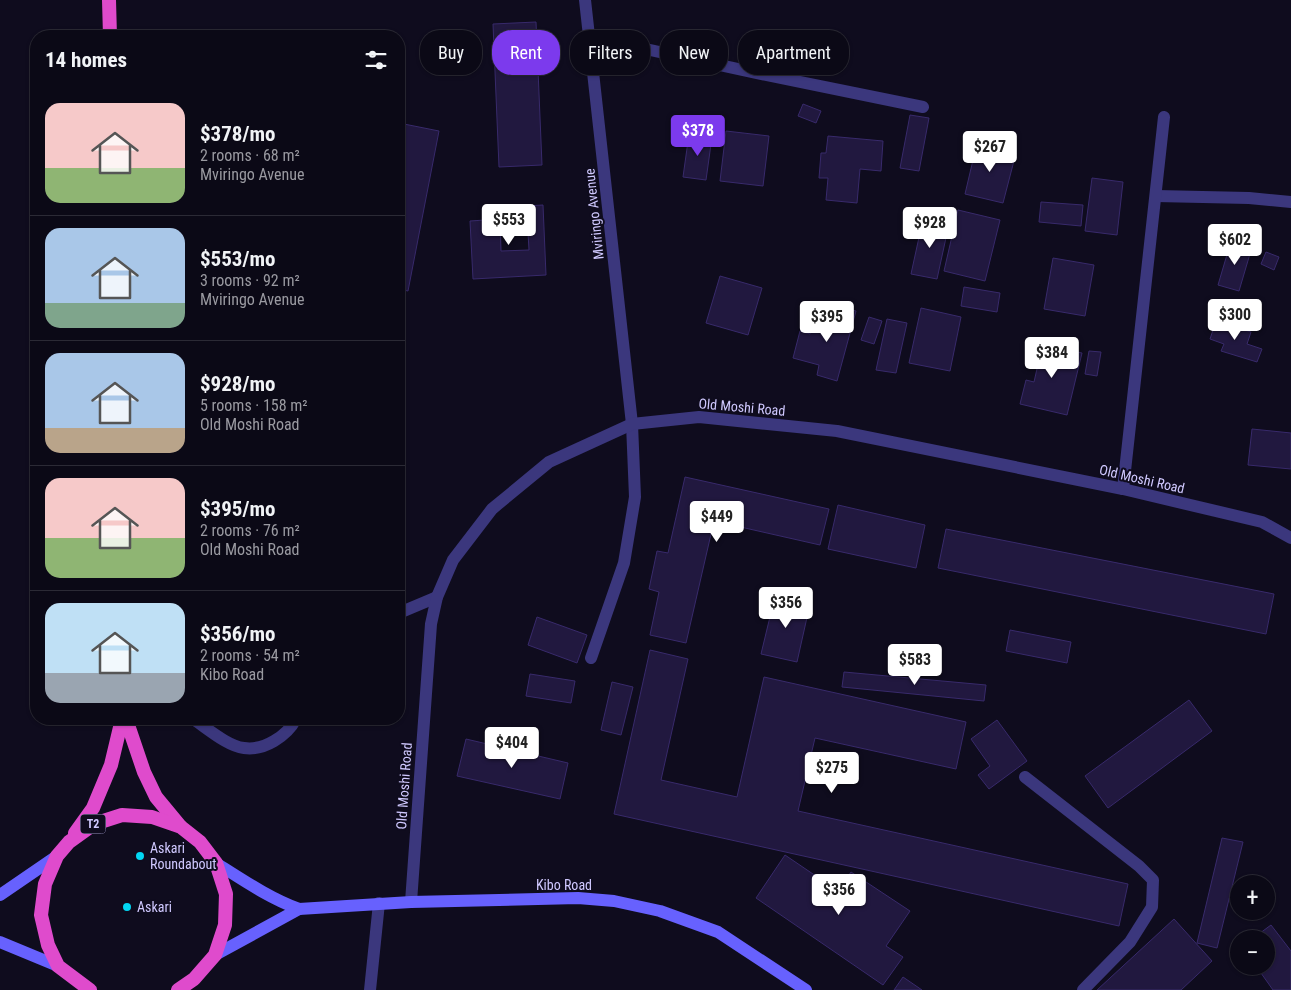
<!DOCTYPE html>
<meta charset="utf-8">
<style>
body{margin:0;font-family:"Roboto Condensed",sans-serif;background:#191723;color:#f1f3f6;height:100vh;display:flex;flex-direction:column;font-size:19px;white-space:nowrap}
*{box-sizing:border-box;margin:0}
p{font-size:16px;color:#9a9aa1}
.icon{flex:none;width:28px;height:28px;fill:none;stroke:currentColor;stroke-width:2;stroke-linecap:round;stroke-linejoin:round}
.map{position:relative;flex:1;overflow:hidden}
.details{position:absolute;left:30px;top:30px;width:375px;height:695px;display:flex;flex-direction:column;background:#0b0916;border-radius:20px;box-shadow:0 1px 4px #0004,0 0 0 1px #2b2a35}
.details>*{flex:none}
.hud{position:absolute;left:420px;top:30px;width:475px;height:45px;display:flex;gap:10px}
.tools{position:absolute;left:1230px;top:875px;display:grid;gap:10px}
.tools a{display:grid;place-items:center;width:45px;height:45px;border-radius:50%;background:#0b0916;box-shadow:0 1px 4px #0004,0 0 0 1px #2b2a35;font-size:25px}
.price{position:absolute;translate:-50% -42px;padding:0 11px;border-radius:5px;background:#fff;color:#222;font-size:16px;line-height:32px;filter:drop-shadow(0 1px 2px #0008)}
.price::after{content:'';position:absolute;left:50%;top:30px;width:15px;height:11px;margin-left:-8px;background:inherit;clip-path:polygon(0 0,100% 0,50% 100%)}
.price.on{background:#7c3aed;color:#fff}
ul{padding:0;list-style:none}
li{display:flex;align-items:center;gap:15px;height:125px;padding:0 15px}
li+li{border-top:1px solid #2b2a35}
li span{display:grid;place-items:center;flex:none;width:140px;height:100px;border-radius:15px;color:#555}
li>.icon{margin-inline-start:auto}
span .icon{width:60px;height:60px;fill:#fffc;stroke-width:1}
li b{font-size:21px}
h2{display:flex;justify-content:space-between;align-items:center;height:60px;padding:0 15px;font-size:21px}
.chip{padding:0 18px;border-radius:20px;background:#0b0916;box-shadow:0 1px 4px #0004,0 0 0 1px #2b2a35;font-size:18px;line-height:45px}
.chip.on{background:#7c3aed;color:#fff}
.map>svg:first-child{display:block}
.building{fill:#21183f;stroke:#382a6b}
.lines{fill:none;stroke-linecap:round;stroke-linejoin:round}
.service{stroke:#3b377d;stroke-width:12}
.minor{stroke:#3b377d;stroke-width:12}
.secondary{stroke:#6761fe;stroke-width:12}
.trunk{stroke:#df4bcc;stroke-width:14}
.poi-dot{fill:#02d6f2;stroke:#0f0c1e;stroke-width:2}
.labels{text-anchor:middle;stroke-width:4;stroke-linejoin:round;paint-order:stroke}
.shield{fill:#0f0c1e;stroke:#9690bc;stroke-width:1}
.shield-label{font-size:12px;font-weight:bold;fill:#d0c9ff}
.street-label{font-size:14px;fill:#d0c9ff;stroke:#0f0c1e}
.poi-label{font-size:14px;fill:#d0c9ff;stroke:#0f0c1e;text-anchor:start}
</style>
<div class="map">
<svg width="1291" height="990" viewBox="0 0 1291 990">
<rect width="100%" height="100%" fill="#0f0c1e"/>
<g class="building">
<path d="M536 22 542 165 499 167 493 24Z"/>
<path d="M803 104 821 111 816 123 798 116Z"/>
<path d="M910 115 929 118 919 171 900 168Z"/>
<path d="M399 123 439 131 408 291 399 289Z"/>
<path d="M726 131 769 136 763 186 720 181Z"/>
<path d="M689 134 712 137 706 180 683 177Z"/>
<path d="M828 136 883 141 881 171 860 169 857 203 826 200 828 178H819L821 153H826Z"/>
<path d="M977 143 1016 153 1003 203 965 194Z"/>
<path d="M1092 178 1123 182 1117 235 1085 231Z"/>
<path d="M1041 202 1083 205 1081 226 1039 222Z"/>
<path d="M543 205 546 275 473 279 470 221 500 219 501 251 529 250 528 233 510 234 509 207Z"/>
<path d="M958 210 1000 220 985 281 944 271Z"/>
<path d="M923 219 949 224 937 279 911 274Z"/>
<path d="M1231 241 1252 247 1239 291 1218 285Z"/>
<path d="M1266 252 1279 257 1274 270 1261 264Z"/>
<path d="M1053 258 1094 265 1085 316 1044 309Z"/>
<path d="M720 276 762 288 748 335 706 323Z"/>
<path d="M964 287 1000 293 997 312 961 306Z"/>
<path d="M837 306 856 311 837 381 817 375 819 365 793 358 800 331 810 334 816 314 834 319Z"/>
<path d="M921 308 961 317 950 371 909 363Z"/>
<path d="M869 317 882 321 874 344 861 340Z"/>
<path d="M887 319 907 323 896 373 876 370Z"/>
<path d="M1216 321 1251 332 1247 344 1262 349 1257 362 1221 351 1224 344 1210 339Z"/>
<path d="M1032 342 1082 353 1067 415 1020 404 1026 380 1034 382 1039 360 1029 358Z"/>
<path d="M1089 351 1101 352 1097 376 1085 374Z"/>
<path d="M1252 429 1291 433V469L1248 465Z"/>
<path d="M685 477 829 509 820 545 714 521 686 643 650 635 659 592 649 589 657 551 668 553Z"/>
<path d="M838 505 925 525 916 568 828 549Z"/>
<path d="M946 529 1274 594 1266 634 938 568Z"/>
<path d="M775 596 810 604 797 662 761 654Z"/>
<path d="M537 617 587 635 577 663 528 645Z"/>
<path d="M1010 630 1071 642 1067 663 1006 651Z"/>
<path d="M650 650 688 659 661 780 737 797 764 677 966 722 956 769 815 738 798 811 1128 884 1119 926 614 814Z"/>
<path d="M844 672 986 685 984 701 842 687Z"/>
<path d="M530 674 575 681 571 703 526 696Z"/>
<path d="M612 682 633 687 621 735 601 730Z"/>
<path d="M1189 700 1212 731 1108 808 1085 776Z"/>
<path d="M997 720 1027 761 989 789 978 775 990 766 971 739Z"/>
<path d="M466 739 568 763 560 799 457 776Z"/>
<path d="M1222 838 1243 842 1217 948 1197 943Z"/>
<path d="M785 855 838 891 851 872 910 911 886 946 903 957 883 985 756 898Z"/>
<path d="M1174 919 1212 961 1181 990H1097Z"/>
<path d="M1271 925 1291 951V990H1273L1256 966H1266V939H1252Z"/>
<path d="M903 977 922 990H894Z"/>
</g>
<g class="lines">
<g class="service">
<path d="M399 613 437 597"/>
<path d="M591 658 624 563 635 497 632 424"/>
<path d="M193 719C207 728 227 746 244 748 264 751 287 736 296 719"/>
<path d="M1025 777 1139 866 1153 880 1152 907 1130 942 1083 990"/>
<path d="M370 990 379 903"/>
</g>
<g class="minor">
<path d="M585 0 632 424"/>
<path d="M590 37 766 75 923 107"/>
<path d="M1156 196 1249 198 1291 202"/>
<path d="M1123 489 1164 117"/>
<path d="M411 902 431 624 437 597 453 560 492 509 549 462 632 424 699 417 837 431 1123 489 1262 522 1291 538"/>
</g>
<g class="secondary">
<path d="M216 863C243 880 269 898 299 909"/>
<path d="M0 895 57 856"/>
<path d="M0 942 58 966"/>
<path d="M215 955 299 909 411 902 578 898 614 901 660 911 718 932 806 990"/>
</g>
<g class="trunk">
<path d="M109 0 110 36"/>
<path d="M126 719 144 772 156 797 180 826"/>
<path d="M75 833 93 808 111 765 122 719"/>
<path d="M90 990 58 966 48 945 41 915 45 884 57 856 69 842 94 824 122 815 152 817 181 827 200 842 216 863 226 894 225 925 215 955 194 979 178 990"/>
</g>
</g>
<g class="poi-dot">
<circle cx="140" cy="856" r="5"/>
<circle cx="127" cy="907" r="5"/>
</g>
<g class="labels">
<rect class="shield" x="80.5" y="814.5" width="25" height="19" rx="4"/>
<g class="shield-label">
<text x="93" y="828">T2</text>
</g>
<g class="street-label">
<text transform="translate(594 214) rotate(-96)" y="5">Mviringo Avenue</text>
<text transform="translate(742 407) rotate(5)" y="5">Old Moshi Road</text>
<text transform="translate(1142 479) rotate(13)" y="5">Old Moshi Road</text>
<text transform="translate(404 786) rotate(-86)" y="5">Old Moshi Road</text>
<text x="564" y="890">Kibo Road</text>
</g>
<g class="poi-label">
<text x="150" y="853">Askari<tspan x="150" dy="16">Roundabout</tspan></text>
<text x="137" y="912">Askari</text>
</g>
</g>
</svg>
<div class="tools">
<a>+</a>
<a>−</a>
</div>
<b class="price on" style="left:698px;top:157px">$378</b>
<b class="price" style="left:990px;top:173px">$267</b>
<b class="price" style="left:509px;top:246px">$553</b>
<b class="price" style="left:930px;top:249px">$928</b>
<b class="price" style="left:1235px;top:266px">$602</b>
<b class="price" style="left:1235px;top:341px">$300</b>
<b class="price" style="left:827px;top:343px">$395</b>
<b class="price" style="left:1052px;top:379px">$384</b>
<b class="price" style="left:717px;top:543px">$449</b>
<b class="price" style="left:786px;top:629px">$356</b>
<b class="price" style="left:915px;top:686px">$583</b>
<b class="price" style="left:512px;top:769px">$404</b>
<b class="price" style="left:832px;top:794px">$275</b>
<b class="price" style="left:839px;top:916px">$356</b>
<div class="hud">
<a class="chip">Buy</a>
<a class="chip on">Rent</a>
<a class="chip">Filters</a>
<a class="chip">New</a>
<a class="chip">Apartment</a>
</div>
<section class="details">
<h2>14 homes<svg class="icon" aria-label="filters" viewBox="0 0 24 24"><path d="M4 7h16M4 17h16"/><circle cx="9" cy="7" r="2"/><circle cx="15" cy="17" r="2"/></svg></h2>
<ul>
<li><span style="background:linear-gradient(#f6c9c9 65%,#8fb573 0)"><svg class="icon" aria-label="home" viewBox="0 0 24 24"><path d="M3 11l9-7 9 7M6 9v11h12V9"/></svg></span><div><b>$378/mo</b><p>2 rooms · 68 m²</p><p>Mviringo Avenue</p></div></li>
<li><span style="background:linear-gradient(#a9c7e8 75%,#7fa58c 0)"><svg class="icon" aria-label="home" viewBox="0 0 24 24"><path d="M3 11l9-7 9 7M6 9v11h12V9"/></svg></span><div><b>$553/mo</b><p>3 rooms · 92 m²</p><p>Mviringo Avenue</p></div></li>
<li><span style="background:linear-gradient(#a9c7e8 75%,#b9a48a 0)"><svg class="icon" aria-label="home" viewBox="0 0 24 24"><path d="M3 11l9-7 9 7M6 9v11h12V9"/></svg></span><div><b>$928/mo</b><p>5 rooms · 158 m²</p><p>Old Moshi Road</p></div></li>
<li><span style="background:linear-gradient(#f6c9c9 60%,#8fb573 0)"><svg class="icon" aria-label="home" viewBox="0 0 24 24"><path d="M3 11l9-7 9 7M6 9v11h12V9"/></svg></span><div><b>$395/mo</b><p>2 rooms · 76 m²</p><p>Old Moshi Road</p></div></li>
<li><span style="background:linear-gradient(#bfe0f5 70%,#9aa5b1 0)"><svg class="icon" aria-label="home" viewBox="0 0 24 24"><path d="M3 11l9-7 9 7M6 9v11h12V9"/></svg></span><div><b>$356/mo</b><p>2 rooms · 54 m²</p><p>Kibo Road</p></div></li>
</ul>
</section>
</div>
